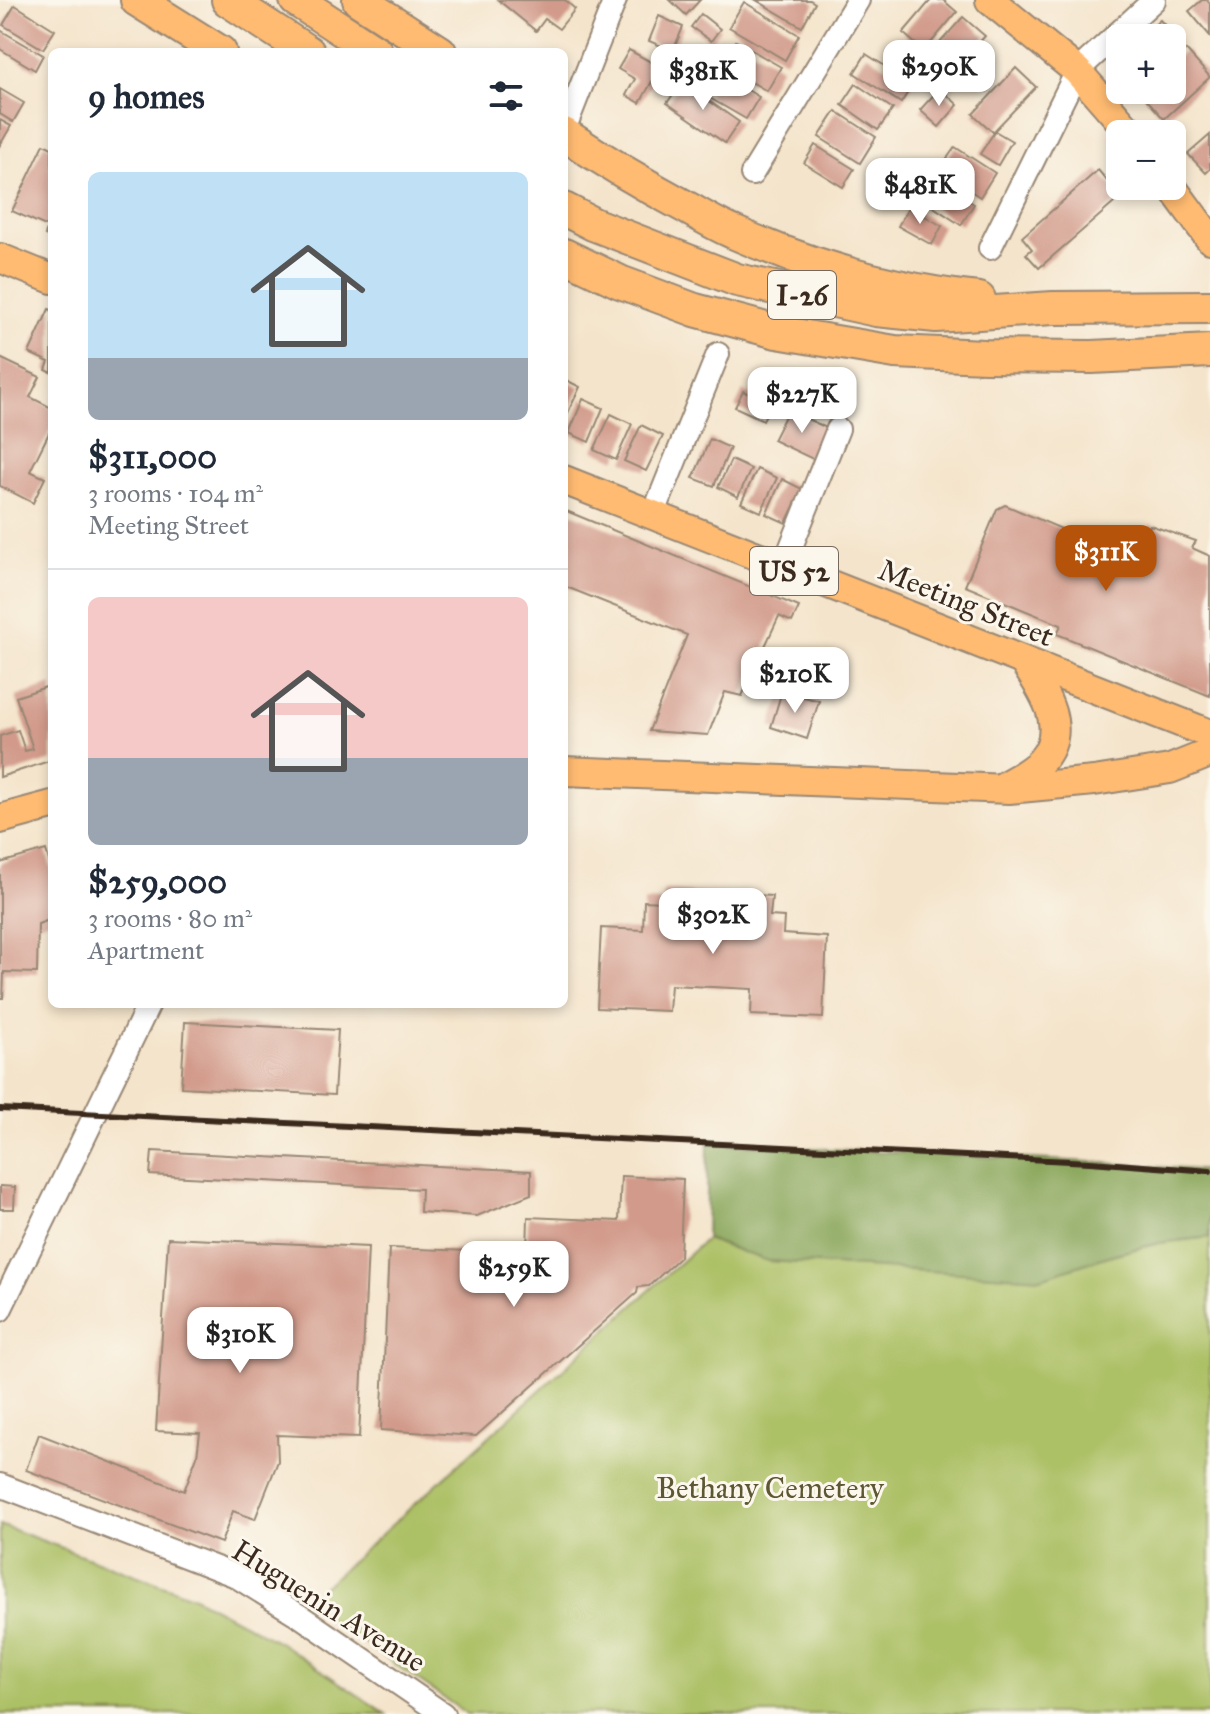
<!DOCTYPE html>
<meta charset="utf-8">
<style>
body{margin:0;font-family:"IM FELL Great Primer",serif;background:#f2f2f3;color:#1f2937;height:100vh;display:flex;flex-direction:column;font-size:30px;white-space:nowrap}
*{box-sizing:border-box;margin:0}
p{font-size:26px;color:#747a83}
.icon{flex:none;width:44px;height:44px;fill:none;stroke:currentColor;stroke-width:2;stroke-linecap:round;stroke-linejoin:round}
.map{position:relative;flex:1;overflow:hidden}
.side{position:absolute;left:48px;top:48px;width:520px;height:960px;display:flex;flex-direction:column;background:#fff;border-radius:12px;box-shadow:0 4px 12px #0003}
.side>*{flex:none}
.controls{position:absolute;left:1106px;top:24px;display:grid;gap:16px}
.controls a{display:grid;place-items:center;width:80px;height:80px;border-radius:12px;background:#fff;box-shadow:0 4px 12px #0003;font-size:40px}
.price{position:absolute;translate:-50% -68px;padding:0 18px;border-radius:16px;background:#fff;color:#222;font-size:26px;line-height:52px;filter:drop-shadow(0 2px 4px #0008)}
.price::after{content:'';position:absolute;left:50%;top:48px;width:24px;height:18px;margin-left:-12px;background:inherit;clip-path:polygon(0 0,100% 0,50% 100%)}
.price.active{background:#b45309;color:#fff}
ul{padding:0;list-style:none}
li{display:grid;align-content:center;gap:16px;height:424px;padding:0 40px}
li+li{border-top:2px solid #e0e1e3}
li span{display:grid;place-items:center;height:248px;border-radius:12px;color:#555}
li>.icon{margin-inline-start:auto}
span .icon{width:144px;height:144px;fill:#fffc;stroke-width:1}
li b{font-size:34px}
h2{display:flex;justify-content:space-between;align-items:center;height:96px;padding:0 40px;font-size:34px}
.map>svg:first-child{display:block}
.green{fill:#acc065;stroke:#747542;stroke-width:2}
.forest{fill:#89a65a;stroke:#62683c;stroke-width:2}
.building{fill:#d19a8a}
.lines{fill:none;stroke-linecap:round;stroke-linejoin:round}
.minor-casing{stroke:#988774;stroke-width:26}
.major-casing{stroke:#988774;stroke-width:32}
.highway-casing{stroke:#988774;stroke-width:36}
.minor{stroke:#fff;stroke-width:22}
.major{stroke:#ffbb71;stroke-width:28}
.highway{stroke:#ffbb71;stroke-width:32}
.rail{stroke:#3b2a1e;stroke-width:6}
.labels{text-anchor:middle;stroke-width:6;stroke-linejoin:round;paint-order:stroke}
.shield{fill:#fbf7ec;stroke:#75685c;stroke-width:2}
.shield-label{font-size:28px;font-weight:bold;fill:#3b2a1e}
.street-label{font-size:30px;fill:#3b2a1e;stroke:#fbf7ec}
.park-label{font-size:30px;fill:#5d5733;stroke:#fbf7ec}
</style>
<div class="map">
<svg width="1210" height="1714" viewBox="0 0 1210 1714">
<rect width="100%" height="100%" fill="#fbf7ec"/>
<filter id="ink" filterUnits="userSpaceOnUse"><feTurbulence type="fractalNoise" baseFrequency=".0125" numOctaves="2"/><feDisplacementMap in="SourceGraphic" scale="16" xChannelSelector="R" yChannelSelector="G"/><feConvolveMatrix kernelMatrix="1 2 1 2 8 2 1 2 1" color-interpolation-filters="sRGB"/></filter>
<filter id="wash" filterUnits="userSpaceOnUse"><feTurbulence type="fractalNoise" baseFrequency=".006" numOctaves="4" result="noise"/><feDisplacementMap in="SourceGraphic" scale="32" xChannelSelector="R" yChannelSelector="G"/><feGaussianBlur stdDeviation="1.8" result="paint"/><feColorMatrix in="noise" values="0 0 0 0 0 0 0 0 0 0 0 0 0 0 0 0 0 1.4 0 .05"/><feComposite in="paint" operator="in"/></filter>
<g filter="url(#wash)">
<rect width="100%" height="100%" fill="#f4e4cb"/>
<g class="green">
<path d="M1210 1237V1714H467L306 1603 706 1239 768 1261 895 1268 1116 1254 1159 1243Z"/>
<path d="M0 1525 192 1596 279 1642 386 1714H0Z"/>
</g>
<path class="forest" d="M708 1143 1090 1162 1210 1171V1237L1159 1243 1115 1254 1041 1278 768 1261 706 1239Z"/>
<g id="blocks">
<g class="building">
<path d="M498 0H565L575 9 559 29 545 19 536 31Z"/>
<path d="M670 0H700L686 15Z"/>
<path d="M756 0H810L815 3 802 27Z"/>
<path d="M931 0H943L957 12 924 51 903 33Z"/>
<path d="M1202 0H1207L1210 4V36L1189 11Z"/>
<path d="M744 2 799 35 785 60 729 27Z"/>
<path d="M15 5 55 30 43 49 3 25Z"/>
<path d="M701 14 720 29 711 41 691 27Z"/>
<path d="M659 16 683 27 673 51 649 41Z"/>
<path d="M963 17 985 36 952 73 930 54Z"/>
<path d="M1160 20 1180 42 1172 50V38H1140Z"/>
<path d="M0 30 43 55 35 70 0 49Z"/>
<path d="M736 41 781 67 767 91 722 65Z"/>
<path d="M629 50 660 67 640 103 626 95 635 79 618 69Z"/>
<path d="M1186 50 1210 77 1164 119 1140 92 1142 90H1172V62Z"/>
<path d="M866 54 913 84 901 103 854 73Z"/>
<path d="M695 58 759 97 746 119 708 97 710 93 683 77Z"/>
<path d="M1016 68 1036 87 993 132 973 114Z"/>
<path d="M682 82 739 122 725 143 667 103Z"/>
<path d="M856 84 893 109 878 130 842 105Z"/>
<path d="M940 88 958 105 939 127 920 110Z"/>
<path d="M0 89 24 103 13 122 0 114Z"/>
<path d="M836 111 876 137 860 163 819 137Z"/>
<path d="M0 120 11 126 0 145Z"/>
<path d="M995 131 1012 141 998 165 980 154Z"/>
<path d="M1210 135V169L1206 173 1188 154Z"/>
<path d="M44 144 52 148V238L45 235 48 227 12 211Z"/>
<path d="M815 145 854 169 843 187 804 163Z"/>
<path d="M955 147 995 173 980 197 939 170Z"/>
<path d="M1098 170 1121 197 1039 268 1026 254 1032 249 1022 237Z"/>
<path d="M932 178 974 204 961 225 920 198Z"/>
<path d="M909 207 942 226 932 245 898 226Z"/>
<path d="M49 309 52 310V373L46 370 49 362 29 353Z"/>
<path d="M0 358 40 377 30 397 52 408V427L30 471 45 478 33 503 0 486Z"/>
<path d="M564 379 580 387 564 421Z"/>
<path d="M743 391 771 405 763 420 735 407Z"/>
<path d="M583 399 603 408 589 442 569 433Z"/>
<path d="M788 410 831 430 817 461 773 440Z"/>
<path d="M611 414 632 424 616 460 594 450Z"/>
<path d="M641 425 663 436 646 471 624 461Z"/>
<path d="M710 439 730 448 714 486 693 478Z"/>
<path d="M731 460 751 469 738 497 718 487Z"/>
<path d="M757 469 777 478 761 512 741 503Z"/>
<path d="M782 479 802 489 786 523 766 514Z"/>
<path d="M1005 505 1095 543 1093 550 1135 567 1150 525 1196 541 1192 548 1210 556V696L1057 634 1061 625 965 586 997 509Z"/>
<path d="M564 510 799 607 792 622 779 616 742 696 725 692 708 735 649 731 687 635 564 586Z"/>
<path d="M52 685V760L0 777V736L18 730 25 751 33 749 16 697Z"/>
<path d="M782 691 819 701 807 739 771 727Z"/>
<path d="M46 850 52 871V919L38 924 37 973 4 972 3 998H0V863Z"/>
<path d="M664 891 772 896 770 916 784 917 783 934 827 937 823 1018 751 1015 752 989 671 985 669 1011 597 1008 601 928 643 930 644 901 663 902Z"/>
<path d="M185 1022 338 1030 334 1095 181 1087Z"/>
<path d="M152 1151 531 1171V1194L477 1216 420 1212 421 1189 150 1175Z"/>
<path d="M621 1176 683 1179 680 1257 649 1286 638 1287 637 1293 476 1436 381 1430 389 1248 527 1253 528 1217 619 1221Z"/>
<path d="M0 1186 15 1187 14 1209H0Z"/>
<path d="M168 1238 368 1247 359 1438 277 1435 278 1461 255 1519 233 1511 221 1543 26 1470 39 1434 184 1491 197 1456 200 1433 156 1431Z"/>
</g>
</g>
</g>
<g filter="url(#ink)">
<use href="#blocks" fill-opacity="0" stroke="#988774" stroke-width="2"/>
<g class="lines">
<defs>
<g id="minor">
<path d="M564 130 615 0"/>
<path d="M752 174 858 0"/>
<path d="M990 248 1077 71 1154 0"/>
<path d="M653 515 718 354"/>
<path d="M783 567 838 429"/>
<path d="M0 1310 149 1004"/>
<path d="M0 1485 234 1575 300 1616 443 1714"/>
</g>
<g id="major">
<path d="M990 0 1077 71 1132 134"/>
<path d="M1171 186 1210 239"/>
<path d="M0 258 52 279"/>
<path d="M564 480 1210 734"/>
<path d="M564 771 1009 789 1094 781 1170 769 1210 753"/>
<path d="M1004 786C1016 779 1031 772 1041 761 1070 729 1043 691 1024 662"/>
<path d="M0 819 52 805"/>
</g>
<g id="highway">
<path d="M137 0 220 52"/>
<path d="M228 0 308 52"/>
<path d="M296 0 376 52"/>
<path d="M359 0 440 52"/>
<path d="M564 134C603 160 643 184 684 206 700 215 716 225 733 232 810 266 894 290 979 299"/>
<path d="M564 209 593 224 737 280 876 310 936 316 1053 308 1210 307"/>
<path d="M564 255 620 282 695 310 777 332 895 352 985 356 1092 357 1210 351"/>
</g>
</defs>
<use href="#minor" class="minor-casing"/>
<use href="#major" class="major-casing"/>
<use href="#highway" class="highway-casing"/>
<use href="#minor" class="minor"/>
<use href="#major" class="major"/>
<use href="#highway" class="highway"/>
<path class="rail" d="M0 1109 1090 1162 1210 1171"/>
</g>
</g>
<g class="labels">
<g class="shield">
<rect x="768" y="271" width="68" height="48" rx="6"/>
<rect x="750" y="547" width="88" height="48" rx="6"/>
</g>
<g class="shield-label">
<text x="802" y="305">I-26</text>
<text x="794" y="581">US 52</text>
</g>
<g class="street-label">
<text transform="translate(966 603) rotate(22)" y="10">Meeting Street</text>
<text transform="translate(329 1606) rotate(32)" y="10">Huguenin Avenue</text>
</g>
<g class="park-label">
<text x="770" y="1498">Bethany Cemetery</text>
</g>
</g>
</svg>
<div class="controls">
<a>+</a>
<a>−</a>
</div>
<b class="price" style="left:939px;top:108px">$290K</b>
<b class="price" style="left:703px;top:112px">$381K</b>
<b class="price" style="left:920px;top:226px">$481K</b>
<b class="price" style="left:802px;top:435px">$227K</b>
<b class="price active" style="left:1106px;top:593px">$311K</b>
<b class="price" style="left:795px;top:715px">$210K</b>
<b class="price" style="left:713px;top:956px">$302K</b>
<b class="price" style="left:514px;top:1309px">$259K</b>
<b class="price" style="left:240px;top:1375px">$310K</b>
<section class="side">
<h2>9 homes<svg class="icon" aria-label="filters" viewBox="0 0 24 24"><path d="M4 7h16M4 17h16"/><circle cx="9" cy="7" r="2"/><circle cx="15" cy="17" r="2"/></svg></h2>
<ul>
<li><span style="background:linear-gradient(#bfe0f5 75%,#9aa5b1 0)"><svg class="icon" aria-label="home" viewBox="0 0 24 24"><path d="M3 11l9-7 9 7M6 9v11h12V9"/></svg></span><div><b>$311,000</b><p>3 rooms · 104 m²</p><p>Meeting Street</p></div></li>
<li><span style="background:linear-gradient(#f6c9c9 65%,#9aa5b1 0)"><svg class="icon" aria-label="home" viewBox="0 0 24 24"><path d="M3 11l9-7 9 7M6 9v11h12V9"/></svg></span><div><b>$259,000</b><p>3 rooms · 80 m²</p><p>Apartment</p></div></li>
</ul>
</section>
</div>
